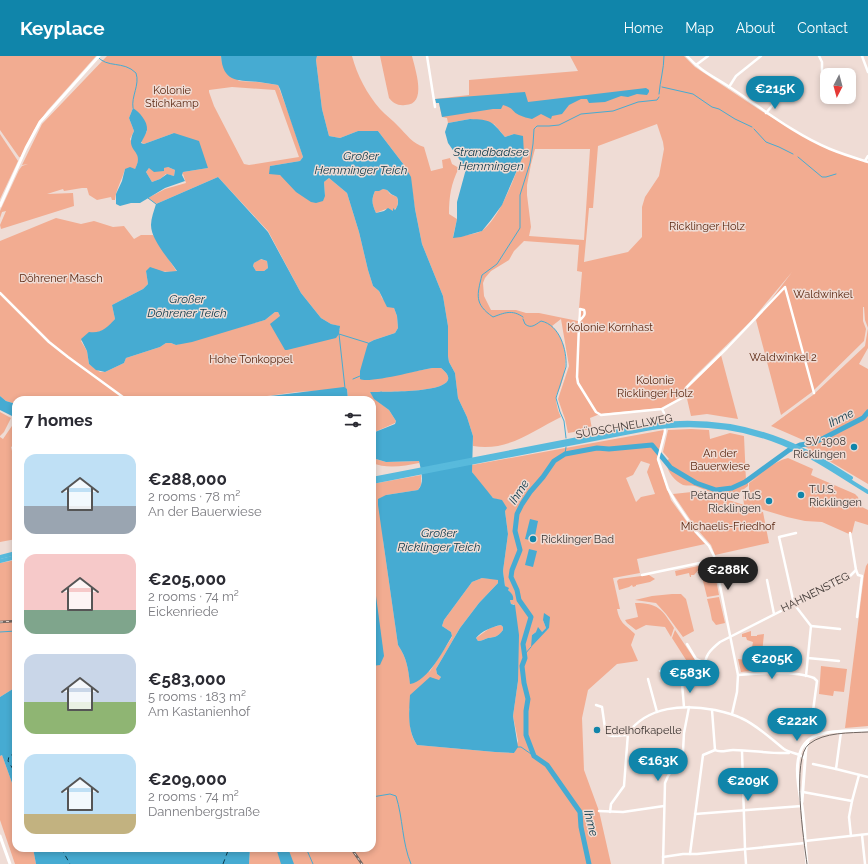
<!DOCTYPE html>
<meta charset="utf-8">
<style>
body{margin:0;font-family:Raleway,sans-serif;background:#f7f7f7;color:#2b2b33;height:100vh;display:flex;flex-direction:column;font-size:15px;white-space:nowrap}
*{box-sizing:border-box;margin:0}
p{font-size:13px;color:#7c7c81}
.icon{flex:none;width:22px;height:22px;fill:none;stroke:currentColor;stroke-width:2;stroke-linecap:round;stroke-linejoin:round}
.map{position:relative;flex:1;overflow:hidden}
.side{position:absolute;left:12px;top:340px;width:364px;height:456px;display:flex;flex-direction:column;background:#fff;border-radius:12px;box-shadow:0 2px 6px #0003}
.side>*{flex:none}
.needle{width:26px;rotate:186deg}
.tools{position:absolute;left:820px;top:12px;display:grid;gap:8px}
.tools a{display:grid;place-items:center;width:36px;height:36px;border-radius:8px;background:#fff;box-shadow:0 2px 6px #0003;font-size:20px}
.price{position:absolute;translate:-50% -34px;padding:0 9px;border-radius:14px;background:#1085aa;color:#fff;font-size:13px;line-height:26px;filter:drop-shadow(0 1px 2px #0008)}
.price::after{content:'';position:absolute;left:50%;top:24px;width:12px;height:9px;margin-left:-6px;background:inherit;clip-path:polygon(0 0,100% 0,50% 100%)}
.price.on{background:#222;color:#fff}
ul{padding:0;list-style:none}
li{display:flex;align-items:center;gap:12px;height:100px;padding:0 12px}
li span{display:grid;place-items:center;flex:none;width:112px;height:80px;border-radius:12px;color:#555}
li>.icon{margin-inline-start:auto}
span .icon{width:48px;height:48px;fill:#fffc;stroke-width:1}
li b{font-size:17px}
h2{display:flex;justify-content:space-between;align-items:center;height:48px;padding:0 12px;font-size:17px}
header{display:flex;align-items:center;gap:24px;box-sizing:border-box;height:56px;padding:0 20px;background:#1085aa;color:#fff}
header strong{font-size:19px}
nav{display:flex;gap:22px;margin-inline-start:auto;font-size:14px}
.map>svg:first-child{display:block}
.green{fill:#f2ac91;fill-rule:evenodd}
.water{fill:#46abd2;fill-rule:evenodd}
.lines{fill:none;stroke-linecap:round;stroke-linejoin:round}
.stream{stroke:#46abd2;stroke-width:1}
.river{stroke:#46abd2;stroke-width:5}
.ferry{stroke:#0c394a;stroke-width:1;stroke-dasharray:5 4;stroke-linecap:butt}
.minor{stroke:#fff;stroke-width:2.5}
.tertiary{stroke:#fff;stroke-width:3}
.trunk{stroke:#58badc;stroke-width:4}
.tram{stroke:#706661;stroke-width:1}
.rail-casing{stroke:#706661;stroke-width:2.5}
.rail{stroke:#efdcd5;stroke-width:1;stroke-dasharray:3;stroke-linecap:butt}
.poi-dot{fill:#1085aa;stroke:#efdcd5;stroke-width:1.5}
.labels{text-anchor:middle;stroke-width:3;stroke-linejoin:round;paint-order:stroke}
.park-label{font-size:11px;fill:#5c2812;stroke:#efdcd5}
.street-label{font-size:11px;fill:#3c3532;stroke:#efdcd5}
.poi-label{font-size:11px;fill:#3c3532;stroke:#efdcd5;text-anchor:start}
.water-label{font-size:12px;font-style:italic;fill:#0c394a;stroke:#efdcd5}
</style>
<header>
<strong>Keyplace</strong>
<nav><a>Home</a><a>Map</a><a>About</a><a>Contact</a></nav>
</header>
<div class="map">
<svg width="868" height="808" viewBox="0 0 868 808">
<rect width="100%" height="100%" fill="#efdcd5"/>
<g class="green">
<path d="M0 0H96L47 55 34 74 22 102 19 101 0 74Z"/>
<path d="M107 0H221L222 7 239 25 258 26 278 29 291 64 303 101 300 105 270 110 280 119 325 140 324 126 329 122 347 137 359 176 368 214 373 230 379 235 382 242 394 252 397 260 398 272 395 277 374 284 368 287 366 298 395 319 432 312H441C475 339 379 335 370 336L375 343 389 354 396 365 395 367 375 376 372 379V344H348L347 333 297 336 238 344H16V348L6 345 0 340V185L56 162 81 168 94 165 113 171 124 170 134 183 141 179H153L177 216 146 215 148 228 143 233 112 249 115 263 107 273 95 277 81 285 87 295 89 308 100 316H105L124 307 126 302 160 291 166 287H171L176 289 183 287 265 264 275 256H278L280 260 340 274 339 270 331 268 321 262 301 237 268 175 218 121 156 148 148 142 165 133 186 127 183 118 182 119 183 116 208 112 174 77 144 88 141 86 147 75 133 52 129 62 134 75 130 83C136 95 142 101 135 113H125C122 124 116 133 115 144H112L111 141 97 144 89 139 87 132H82L64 135 63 133 47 138 73 137 74 150 1 173 0 169 6 155 2 156 0 162V155L19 114 22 110 28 108 22 109 42 68ZM232 31 275 34 299 101 249 109 244 108 214 50 209 36V34Z"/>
<path d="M317 0H352C357 19 367 38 380 53 385 59 393 64 398 70 406 78 413 88 424 91L431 115 443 112 442 104 450 102 452 108 459 112C451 127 449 141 449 158L457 163 453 181C460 180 478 178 483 174 502 159 514 120 524 98L514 78 505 81 494 68 470 63 448 67 447 62 442 61 439 47H436L435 43 469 39V24L578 15 570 0H684L695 11 766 58 828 93 868 106V272L865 264 864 251H863V265L866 273 864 285 812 336 781 359 756 264 792 216 751 265 694 321 683 334V340L661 352 600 358 590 362 592 373 568 377 565 363 558 343 569 310 561 263 552 270C568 287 568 309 561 329 560 333 555 339 556 344 557 350 558 356 561 361 532 375 508 396 473 390V380L467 361 458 342 455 317 449 306 448 300V270L443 240 422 188 415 153 410 121 404 109 378 75H358L340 82 329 80 322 53 316 4ZM657 68 663 86 664 93 659 120 645 141 642 151V181L628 196 584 206 589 152H593L598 90ZM535 93H590L584 184 529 180 531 171 527 139V129L531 108ZM524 185 579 189 577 215 582 216 578 265 539 257H526L516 254H491L484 240 483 227 485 222 491 215 509 204 514 195Z"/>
<path d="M380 0H412C415 13 428 49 405 49 398 50 393 47 389 42Z"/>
<path d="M0 78 18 105 0 143Z"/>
<path d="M168 111 175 114 174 120 166 118 160 123 152 126 146 116 149 112Z"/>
<path d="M383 133 387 134 390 138 397 141 398 146 397 151 393 155 386 153 376 157C372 148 371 144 375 135Z"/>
<path d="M260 203 267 205 268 212 264 215H256L253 210 254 207Z"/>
<path d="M868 272V292L859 308 868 313V428L804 390 810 387 771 370 813 339 865 290Z"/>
<path d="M721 299 738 363 707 358 691 360 685 334Z"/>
<path d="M0 356 11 362 4 376 0 380Z"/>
<path d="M16 364V388L11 391 14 403H15L16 406V483L0 486V381L3 383Z"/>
<path d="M691 373 709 374 710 383 730 377 744 380 746 425C725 437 708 434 688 421 679 415 673 414 666 405L669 403 663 396 668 374Z"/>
<path d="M664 374 657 403 671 444 695 477 705 488 637 503 640 517 613 522 620 553H617C620 568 625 568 635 578L631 589 638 605 617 608 588 634 582 662 584 714 599 755 611 808H249L250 792H372V610H375L376 540 372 536V428L421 419V429L418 434 386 439 383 484 398 589C407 603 408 611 410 627L430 615 452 581 451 576 442 570 444 564 472 526 482 522 498 523V527L479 547 460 572 436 613 437 618 441 621 440 623 409 653C410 666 409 678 417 689L495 696 514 697 518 685 513 660 518 625 514 548H511L510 544H513L512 539 505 530 503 515 508 478 505 455 502 445 493 442 481 429 472 416V409ZM641 405 650 408 647 416 655 438 641 441 636 446 626 422 633 419ZM543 564 549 572 534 586 532 579 536 576H542L546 572Z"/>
<path d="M372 397 376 403 386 406 419 405V407C404 410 387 413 372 407Z"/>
<path d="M788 402 813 413 811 419 855 438 858 441 860 450 868 454V469L855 465 852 477 849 478 822 466 805 465 787 461 747 449 751 454 763 456 769 487 715 499 711 489 696 472 673 438 701 435 744 449 743 440 749 436V427L761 419 748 427V430L731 443C719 439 707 435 695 430 691 429 687 430 683 429 675 425 667 416 667 408 673 415 681 418 689 424 720 445 739 430 766 413 773 408 780 404 788 402Z"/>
<path d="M16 504V631L0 641V507Z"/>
<path d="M868 507V670L845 672 864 519 866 510Z"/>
<path d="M713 508 719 539 707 541 701 517H697L704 510Z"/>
<path d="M703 509 694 519H691V521H690L689 517 676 520 675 515Z"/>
<path d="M649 519 655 523 650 526 636 529V530L633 531 632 529 629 531 619 534 617 525 619 523Z"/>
<path d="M672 538H681L686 543 694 575 683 581 666 558 656 547 635 544 652 540Z"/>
<path d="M719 541 725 567 716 569 712 564 710 554 707 543Z"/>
<path d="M635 547C658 547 662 553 674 572L671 581 665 571 646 569 636 574 627 567 625 564 638 561Z"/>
<path d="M501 569 503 571V574C498 581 495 581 488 582 484 583 482 585 478 585L476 582 490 572Z"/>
<path d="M675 574 695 604 702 607V609L693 610 688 607 672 582Z"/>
<path d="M751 575V580H757V579L764 578 762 597H751L753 586 747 584 746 581H742V578Z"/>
<path d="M738 603 761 606 759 614 741 616Z"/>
<path d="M821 610 847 613 844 636 834 635 833 640 819 638Z"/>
<path d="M2 699 16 738V792H33L36 808H15L0 764V700Z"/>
</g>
<g class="water">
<path d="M221 0H317L316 4 322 53 329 80 340 82 358 75H378L404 109 411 121 415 153 422 188 443 240 448 270V300L449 306 455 317 458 342 467 361 473 380 472 416 493 442 502 444 507 452 505 455 508 478 503 515 505 530 509 532 508 534C511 537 514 539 513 544H510L511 548 515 549 519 579 518 625 513 660 518 691 514 697 495 696 417 689C407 674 409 656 410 639L430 621 439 624 441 621 437 618 436 613 460 572 479 547 498 527V524L482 522 472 526 444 564 442 570 451 576 452 580C443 595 428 625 410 628 408 611 407 603 398 589L378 449V443L386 439 418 434C425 427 421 414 419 405L386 406 376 403 372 397V379L375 376 395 368 396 365 389 354 374 343 370 336C379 335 475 339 441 312H432C420 314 368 328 360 323V315L368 287 374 284 395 277 398 272 397 260 394 252 387 251 379 235 373 230 368 214 359 176 347 137 329 122 324 126 325 140 323 145 316 147 311 146 296 136 280 119 269 118 270 110 300 105 303 101 280 33 278 29C272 28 265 27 259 26 238 24 223 27 221 0ZM383 133 387 134 391 138 397 141C399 146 398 150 395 154L393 152V155L388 152 384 155 376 157C372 148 371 144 375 135H379ZM501 569 503 571V574C498 581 495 581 488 582 484 583 482 585 478 585L476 582C482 575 491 571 501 569Z"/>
<path d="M646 32 649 34V36L647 39 637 38 628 41 621 40 605 46 589 47 587 43H581L569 49 562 58 552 60 551 63 541 58 532 63C528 62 523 61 519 59 511 55 514 52 503 49L501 53H493L442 61 439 47H436L435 43 525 36 528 46Z"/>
<path d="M133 52C139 56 148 65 147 74 146 78 143 83 141 87L144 88 174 77 199 85 208 112 183 116 182 119 185 125 165 132 140 147H131L120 150 116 148V138L122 125 125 113 130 111 135 113C146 93 123 97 134 75L129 62ZM168 111 175 114 174 120 167 118 160 123 152 126 146 116 149 112 154 116 164 115V112Z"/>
<path d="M470 63C491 64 491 64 505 81L514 78 523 80 524 98 502 149 491 164 482 175 461 181 453 182 457 163V146L466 113 448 87 445 76 448 67Z"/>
<path d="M218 121 268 176 301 237 321 262 331 268 340 270 339 278 336 282 287 294H285L270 268 280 260 278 256H275L265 264 192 286 176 289 171 287H166L160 291 126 302 124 307 105 316 96 314 89 308 87 295 81 283 89 276C101 278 108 271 115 263L112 249 143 233 148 228 146 215 150 211 165 216 177 215C169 203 151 184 151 169 151 162 154 155 156 148ZM261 203 267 205 268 212 264 215H256L253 210 254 207Z"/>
<path d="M344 331 347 333 348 344H238Z"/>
<path d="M0 340 6 345 16 348V362L0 354Z"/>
<path d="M530 463 538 465 534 485 525 483Z"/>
<path d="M529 493 537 495 533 511 525 509Z"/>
<path d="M372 536 376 540 384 600 380 609 372 610Z"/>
<path d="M544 557 550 561 549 572 531 591 532 579 536 576 538 571 542 576 546 572 543 564Z"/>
<path d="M16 631V738L2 699 0 700V641Z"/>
<path d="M33 792H250L249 808H36Z"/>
<path d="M276 792H288L294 808H281Z"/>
</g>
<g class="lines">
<g class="stream">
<path d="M97 0C107 13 123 4 136 17 140 29 131 40 133 52"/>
<path d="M662 31 693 38 712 51 719 53 735 63 752 71"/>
<path d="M659 38C660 25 664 13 664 0"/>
<path d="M754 73 766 86 779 91 793 98"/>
<path d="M798 101 822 121H826L836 118"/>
<path d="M148 142 156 148"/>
<path d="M523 261C512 253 504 257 493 261 474 248 477 239 482 219L497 208 520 172V139L530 107 533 88 534 73 537 70H549L559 69 581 58 613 55 638 46 657 44 659 41"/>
<path d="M523 263 525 268C531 273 535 269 541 265 560 269 567 294 566 311L556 342 560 356 564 365 566 382"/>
<path d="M353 323 360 320"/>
<path d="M345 332 339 278 368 287"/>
<path d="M565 398 566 391"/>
<path d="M0 576 16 575"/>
<path d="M525 598 531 591"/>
<path d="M517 691H521L534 700"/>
<path d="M372 741 390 738 396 740C403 762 402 787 411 808"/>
<path d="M306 792 313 808"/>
</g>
<path class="river" d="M589 808 581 771 580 756 547 709 534 700 526 679V655L528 643 524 627 522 610 525 602 523 588 531 561 519 544 517 534 511 521 512 514 520 494 515 475 517 458 522 448 530 436 543 421 554 405 565 398 597 392 609 393 652 389 671 412 696 427 716 434 732 432 745 426 789 394 800 389 813 387 824 382 863 362 868 356"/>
<g class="ferry">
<path d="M16 697 9 700 8 705 16 718"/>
<path d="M61 792 70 808"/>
<path d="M223 808 229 792"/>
</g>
<g class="minor">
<path d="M427 0 435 51"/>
<path d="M687 0C699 14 716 22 731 32 763 53 794 78 830 93 842 98 855 102 868 106"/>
<path d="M819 0 822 6V15L827 44"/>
<path d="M862 0 868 16"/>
<path d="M696 9 708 0"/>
<path d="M729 31 736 20 761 0"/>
<path d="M766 57 795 22"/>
<path d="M865 105 868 100"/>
<path d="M0 237 49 286 68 301 127 344"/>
<path d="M580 264C583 261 586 259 584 254L580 253 579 269 577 321 578 327 596 356 601 359 662 353 684 341 686 332 727 292 785 231 814 337"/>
<path d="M662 353 664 357 665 376 658 403 668 433 675 445 696 476 709 490 714 500 738 619 737 636 732 658"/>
<path d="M796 477 779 481 794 548 811 570 806 620"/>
<path d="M850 477 856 514 858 519 862 520 857 561"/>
<path d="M717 516 748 509"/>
<path d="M642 519 714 504"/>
<path d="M767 524 774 558"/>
<path d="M811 570 840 573"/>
<path d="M687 588 696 603 705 607"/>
<path d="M808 602 839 605"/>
<path d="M705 613C704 600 710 594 720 586L850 520 856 514"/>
<path d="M660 615 674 610 671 605"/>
<path d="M738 619C759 617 795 614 814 622L817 625 813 655 811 658"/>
<path d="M648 623 657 656"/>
<path d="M682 627 684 651"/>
<path d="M596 649 602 651 605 672 608 679 613 680 627 679"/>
<path d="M712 654 715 694"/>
<path d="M841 676 836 713 868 721"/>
<path d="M742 695 745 793 746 808"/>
<path d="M813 708 836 713"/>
<path d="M803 736 852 745 849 761 851 780"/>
<path d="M852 745 859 719"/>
<path d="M599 755 623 756 664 750"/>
<path d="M610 756 611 748 624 730 628 677C648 650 684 648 715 654 724 656 733 658 741 662 757 669 770 682 784 693 791 698 802 697 805 703"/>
<path d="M695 758 802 750"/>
<path d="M862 779 865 808"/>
<path d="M805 785 868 778"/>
<path d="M690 798 703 699 715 694C720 697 727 694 733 694 752 694 770 698 789 697"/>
<path d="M663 801 683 798H697L805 787"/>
<path d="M663 808 665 727 668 720 679 704 683 695 684 677 689 651"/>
</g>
<g class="tertiary">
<path d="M0 150 26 92 40 66 99 0"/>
<path d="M802 746 806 692 808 686"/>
<path d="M0 780 10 808"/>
<path d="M807 808C805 789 805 769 802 750 798 730 790 693 813 681 827 674 852 675 868 674"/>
</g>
<g class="trunk">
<path d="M372 423 645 370C700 362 753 369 803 394 820 402 835 412 851 422"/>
<path d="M372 426 646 373C699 364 754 371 803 397 825 408 846 423 868 436"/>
<path d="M0 501 16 497"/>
<path d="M0 505 16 501"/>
</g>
<path class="tram" d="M807 808C804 785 791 702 809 688 824 676 850 677 868 676"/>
<defs>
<g id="rail">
<path d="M0 566 16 565"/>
<path d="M351 792 362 808"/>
</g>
</defs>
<use href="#rail" class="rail-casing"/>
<use href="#rail" class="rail"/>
</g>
<g class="poi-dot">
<circle cx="854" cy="391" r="4"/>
<circle cx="801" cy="439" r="4"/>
<circle cx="769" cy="445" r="4"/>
<circle cx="533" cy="483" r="4"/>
<circle cx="597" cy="674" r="4"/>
</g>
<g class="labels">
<g class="park-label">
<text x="172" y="38">Kolonie<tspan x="172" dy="13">Stichkamp</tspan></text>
<text x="707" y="174">Ricklinger Holz</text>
<text x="61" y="226">Döhrener Masch</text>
<text x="823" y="242">Waldwinkel</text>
<text x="610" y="275">Kolonie Kornhast</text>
<text x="783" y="305">Waldwinkel 2</text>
<text x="251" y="307">Hohe Tonkoppel</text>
<text x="655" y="328">Kolonie<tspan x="655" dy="13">Ricklinger Holz</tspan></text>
<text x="720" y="401">An der<tspan x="720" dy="13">Bauerwiese</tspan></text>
<text x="728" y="474">Michaelis-Friedhof</text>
</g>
<g class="street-label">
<text transform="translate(624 370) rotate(-10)" y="4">SÜDSCHNELLWEG</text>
<text transform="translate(815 536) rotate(-27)" y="4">HAHNENSTEG</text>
</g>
<g class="poi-label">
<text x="846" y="389" text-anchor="end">SV 1908<tspan x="846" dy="13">Ricklingen</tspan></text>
<text x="809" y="437">T.U.S.<tspan x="809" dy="13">Ricklingen</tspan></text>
<text x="761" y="443" text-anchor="end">Pétanque TuS<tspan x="761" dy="13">Ricklingen</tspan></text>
<text x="541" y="487">Ricklinger Bad</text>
<text x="605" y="678">Edelhofkapelle</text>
</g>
<g class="water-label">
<text x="491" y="100">Strandbadsee<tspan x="491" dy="14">Hemmingen</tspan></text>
<text x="361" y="104">Großer<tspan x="361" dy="14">Hemminger Teich</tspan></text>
<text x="187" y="247">Großer<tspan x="187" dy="14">Döhrener Teich</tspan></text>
<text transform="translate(841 362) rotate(-27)" y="4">Ihme</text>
<text transform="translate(519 436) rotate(-57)" y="4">Ihme</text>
<text x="439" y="481">Großer<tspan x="439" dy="14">Ricklinger Teich</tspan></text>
<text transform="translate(591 767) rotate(76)" y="4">Ihme</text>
</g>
</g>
</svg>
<div class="tools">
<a><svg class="needle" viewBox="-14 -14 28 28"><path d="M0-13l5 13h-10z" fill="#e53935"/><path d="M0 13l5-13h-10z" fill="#7c7c81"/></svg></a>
</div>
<b class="price" style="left:775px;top:54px">€215K</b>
<b class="price on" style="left:728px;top:535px">€288K</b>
<b class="price" style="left:772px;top:624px">€205K</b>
<b class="price" style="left:690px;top:638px">€583K</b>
<b class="price" style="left:797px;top:686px">€222K</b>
<b class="price" style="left:658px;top:726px">€163K</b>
<b class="price" style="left:748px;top:746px">€209K</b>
<section class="side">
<h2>7 homes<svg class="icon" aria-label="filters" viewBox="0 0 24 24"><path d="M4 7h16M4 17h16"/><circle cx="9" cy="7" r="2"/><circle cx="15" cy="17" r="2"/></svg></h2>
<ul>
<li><span style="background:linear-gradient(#bfe0f5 65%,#9aa5b1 0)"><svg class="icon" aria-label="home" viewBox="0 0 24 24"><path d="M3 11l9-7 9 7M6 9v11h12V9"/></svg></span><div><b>€288,000</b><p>2 rooms · 78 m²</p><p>An der Bauerwiese</p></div></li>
<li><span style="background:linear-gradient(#f6c9c9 70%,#7fa58c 0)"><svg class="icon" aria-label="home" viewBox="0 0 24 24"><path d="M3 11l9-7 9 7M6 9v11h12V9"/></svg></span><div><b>€205,000</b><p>2 rooms · 74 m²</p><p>Eickenriede</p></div></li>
<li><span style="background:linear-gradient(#c9d6e8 60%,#8fb573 0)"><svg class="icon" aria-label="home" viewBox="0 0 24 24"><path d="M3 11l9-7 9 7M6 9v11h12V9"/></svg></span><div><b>€583,000</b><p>5 rooms · 183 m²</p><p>Am Kastanienhof</p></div></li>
<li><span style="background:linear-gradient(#bfe0f5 75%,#c2b280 0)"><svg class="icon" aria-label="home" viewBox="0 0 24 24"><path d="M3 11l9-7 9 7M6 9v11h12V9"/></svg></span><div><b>€209,000</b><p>2 rooms · 74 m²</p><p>Dannenbergstraße</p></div></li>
</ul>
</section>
</div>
